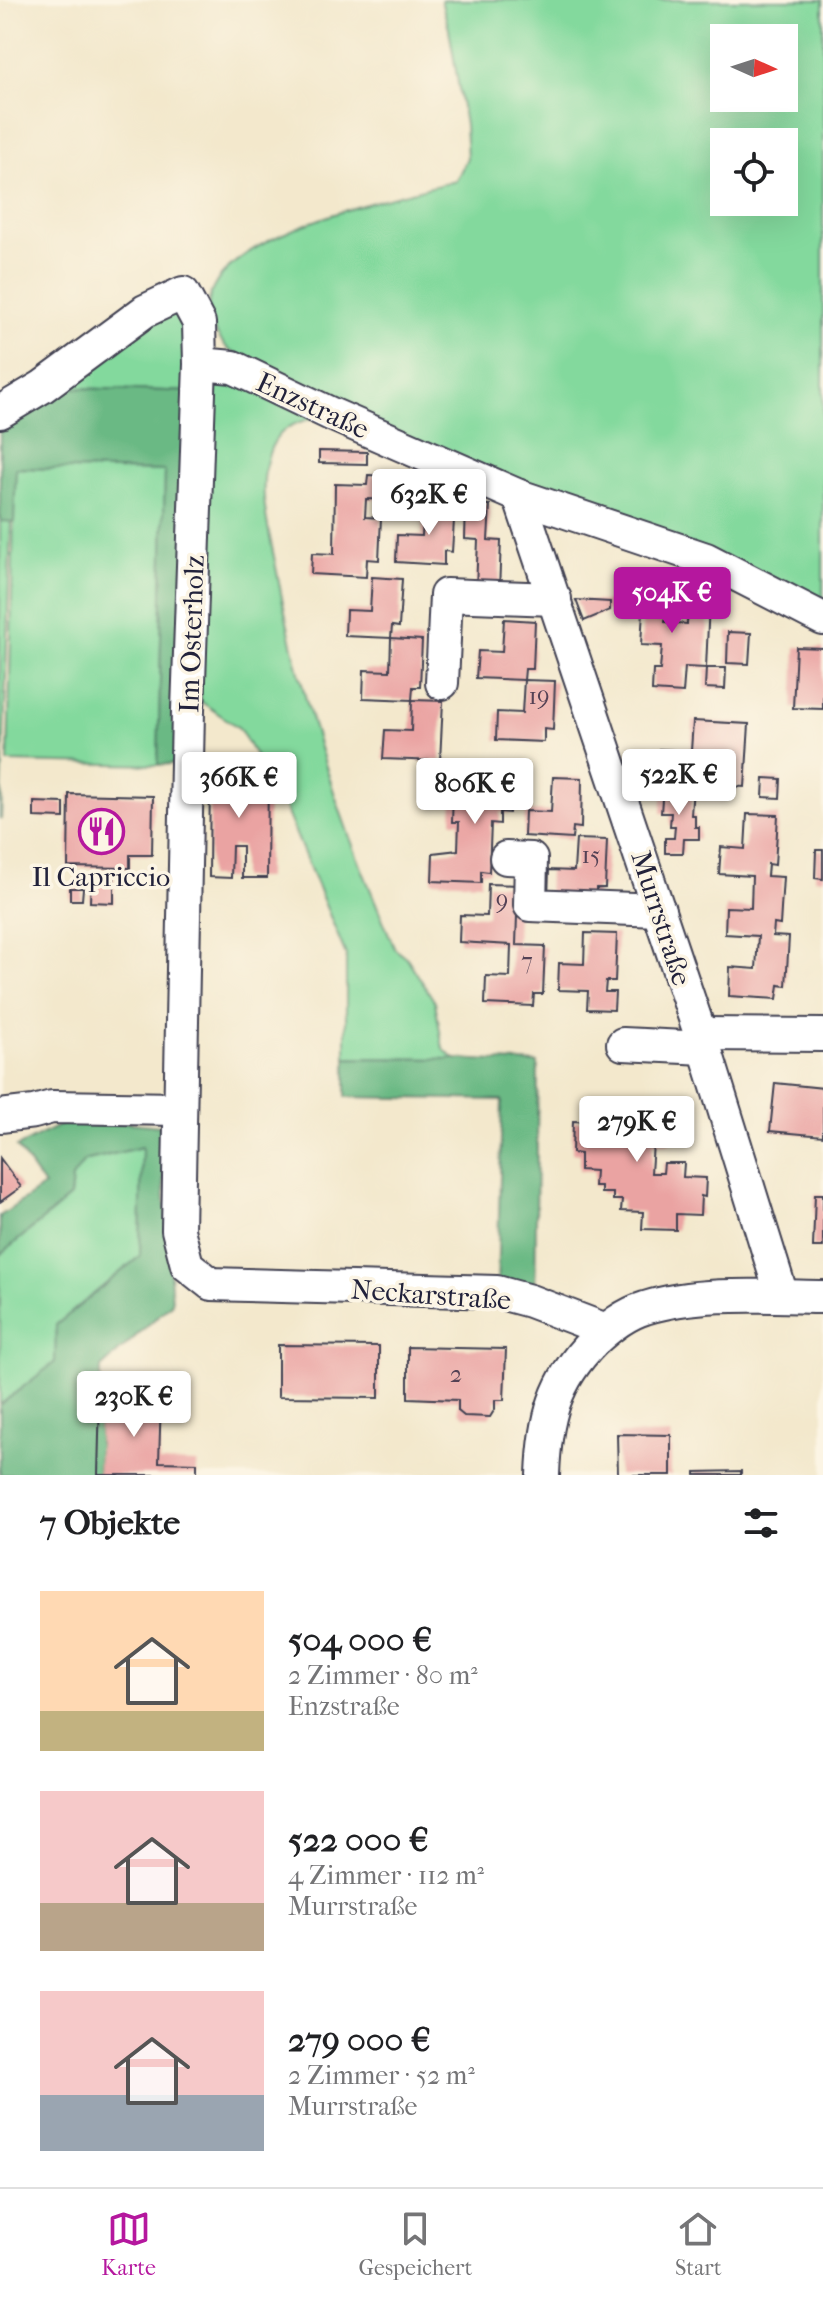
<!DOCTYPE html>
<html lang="de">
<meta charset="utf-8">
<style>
body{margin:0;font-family:"IM FELL French Canon",serif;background:#f6f6f6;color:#202124;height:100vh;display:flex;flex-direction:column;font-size:30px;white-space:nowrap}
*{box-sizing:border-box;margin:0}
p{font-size:26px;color:#757577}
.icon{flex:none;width:44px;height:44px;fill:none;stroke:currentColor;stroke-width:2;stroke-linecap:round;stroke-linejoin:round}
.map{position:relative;height:1475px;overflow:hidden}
.panel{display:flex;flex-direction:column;background:#fff;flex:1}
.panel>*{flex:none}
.needle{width:52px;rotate:93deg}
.fabs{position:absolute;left:710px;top:24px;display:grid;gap:16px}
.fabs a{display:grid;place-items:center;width:88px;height:88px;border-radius:0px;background:#fff;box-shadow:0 8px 32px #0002;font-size:40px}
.price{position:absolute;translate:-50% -68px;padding:0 18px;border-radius:8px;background:#fff;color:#222;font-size:26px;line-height:52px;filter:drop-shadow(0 2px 4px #0008)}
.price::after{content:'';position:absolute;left:50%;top:48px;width:24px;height:18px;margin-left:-12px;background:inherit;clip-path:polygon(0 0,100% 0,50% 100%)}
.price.current{background:#b5179e;color:#fff}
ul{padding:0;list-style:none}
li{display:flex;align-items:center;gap:24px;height:200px;padding:0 40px}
li span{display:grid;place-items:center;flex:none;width:224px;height:160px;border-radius:0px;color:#555}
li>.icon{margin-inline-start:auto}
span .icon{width:96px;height:96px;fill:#fffc;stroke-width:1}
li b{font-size:34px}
h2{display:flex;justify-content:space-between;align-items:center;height:96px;padding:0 40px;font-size:34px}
.tabs{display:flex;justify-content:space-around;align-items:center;height:112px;border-top:2px solid #e0e0e0;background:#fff;font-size:22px;color:#757577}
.tabs a{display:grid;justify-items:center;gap:4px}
.tabs .current{color:#b5179e}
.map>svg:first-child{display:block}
.green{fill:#83d99d;stroke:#527e6c;stroke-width:2;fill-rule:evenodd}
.forest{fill:#6ab984;stroke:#466e60;stroke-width:2}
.building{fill:#eaa3a2}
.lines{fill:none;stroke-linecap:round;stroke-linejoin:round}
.minor-casing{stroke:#414051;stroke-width:36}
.minor{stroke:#fff;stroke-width:32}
.labels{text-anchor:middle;stroke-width:7;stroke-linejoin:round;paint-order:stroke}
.number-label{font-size:24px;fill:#544255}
.street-label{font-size:28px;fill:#22223b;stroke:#fcf5e5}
.poi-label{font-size:28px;fill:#22223b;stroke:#fcf5e5}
</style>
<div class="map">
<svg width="823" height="1475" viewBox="0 0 823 1475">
<rect width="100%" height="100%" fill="#fcf5e5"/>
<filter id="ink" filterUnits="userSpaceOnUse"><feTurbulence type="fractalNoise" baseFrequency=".0125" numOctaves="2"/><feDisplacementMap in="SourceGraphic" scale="16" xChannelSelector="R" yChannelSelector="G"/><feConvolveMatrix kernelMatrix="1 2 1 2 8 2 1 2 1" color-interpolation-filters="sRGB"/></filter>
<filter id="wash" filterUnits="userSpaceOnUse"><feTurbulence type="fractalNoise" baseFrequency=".006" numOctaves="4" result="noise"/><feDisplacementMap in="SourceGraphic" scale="32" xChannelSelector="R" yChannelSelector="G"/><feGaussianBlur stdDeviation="1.8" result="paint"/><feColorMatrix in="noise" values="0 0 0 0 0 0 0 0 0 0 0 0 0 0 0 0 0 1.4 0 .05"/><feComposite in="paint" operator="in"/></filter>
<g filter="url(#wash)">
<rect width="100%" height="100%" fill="#f3e8cc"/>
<g class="green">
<path d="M441 0H823V619L519 496 230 351C132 249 397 196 456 181L467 158 465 125 449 29ZM724 38H784V98H724ZM724 142H784V202H724Z"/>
<path d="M183 293 200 364 331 414C307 420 282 422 271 448 255 486 269 529 276 567 289 637 306 706 328 773 346 833 371 891 395 949L407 958 435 1002 443 1049 455 1059 346 1058V955L283 803 239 728 200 701 199 392 42 387Z"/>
<path d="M15 468 165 471 158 765 8 762Z"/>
<path d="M0 521H11L1 819H0Z"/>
<path d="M142 1147 140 1256 56 1325V1362L0 1405V1255L70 1197 72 1178 84 1161Z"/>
</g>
<g class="forest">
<path d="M42 387 199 392 187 763 158 765 165 471 16 468 14 522 0 521V412Z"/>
<path d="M346 1058 455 1059 538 1063 535 1303 497 1292 502 1100 346 1097Z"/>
<path d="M75 1117 160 1126 172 1303 101 1368 98 1475H0V1405L55 1362 56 1325 140 1256 142 1147 84 1161 72 1178 70 1197 0 1255V1216L44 1186 17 1147Z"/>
</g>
<g id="blocks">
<g class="building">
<path d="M319 451 367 452V464L319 463Z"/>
<path d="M368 475 435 478 434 495 394 494 393 500 366 499 365 517 381 518 379 560 367 559 366 577 311 574 312 553 334 554 335 484 367 485Z"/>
<path d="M424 502 455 504 452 552 444 551V565L396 562 397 535 422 536Z"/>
<path d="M466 504 490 505 488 540 501 541 499 590 476 589 478 540 465 539Z"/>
<path d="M372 577 402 579 399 627 392 626 391 638 345 636 346 610 370 611Z"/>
<path d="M636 578 667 579 665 622 687 624 688 600 709 602 706 668 685 667 683 693 652 691 653 670H660L662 646 641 645 643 610 634 609Z"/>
<path d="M576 600 610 602V610L584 621Z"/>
<path d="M504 619 535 621 533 669H525L524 680 476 678 478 651 502 652Z"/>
<path d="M728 632 751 633 749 664 727 663Z"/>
<path d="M391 638 422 640 420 687H413L412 700 363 698 364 670 390 671Z"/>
<path d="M796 647 823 648V709L793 708Z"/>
<path d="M706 668H726L725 689 705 688Z"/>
<path d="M524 680 555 681 553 730 544 729V742L496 740 497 712 522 713Z"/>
<path d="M412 700 443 701 440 761 383 759 385 730 411 731Z"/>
<path d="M693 721 749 724 745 787 688 784 689 776 658 775 659 749 691 751Z"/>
<path d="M234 759H244V769L268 770 267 878H242V846H232L231 878 209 877 210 769H234Z"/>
<path d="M479 762 511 764 509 813 500 812V824L491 823 489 872 481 871V883L432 881 433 853 458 850 459 822H452L453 793 478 794Z"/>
<path d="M553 777 582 778 581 828 573 827 572 839 524 836 525 811 551 812Z"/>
<path d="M764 778 781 779 780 798 763 797Z"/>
<path d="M663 785 693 787 691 815H695V827H699V839H684L683 853H665V838H674L675 826H670L671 813H661Z"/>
<path d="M69 794 153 796 152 855H130V868L68 867Z"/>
<path d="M34 802 64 803V818L34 817Z"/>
<path d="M747 814 778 815 775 865 768 864 767 876 783 877 780 925 774 924 773 936 789 937 786 986 779 985 777 999 729 996 730 967 756 969 758 936 725 934 726 907 751 908 752 876 719 874 721 847 745 849Z"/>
<path d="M576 839 607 840 605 888H596V899L548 898 549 870 574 871Z"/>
<path d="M816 850H823V879L815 878Z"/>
<path d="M91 877 114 878V903L90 902Z"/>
<path d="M488 884 518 885 516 945 545 946 543 994H534L533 1006 485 1004 486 976 510 977 511 945 459 942 460 915 487 916Z"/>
<path d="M70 888H83L82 900H70Z"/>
<path d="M585 933 617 934 615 981H606L605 992H615L614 1010 587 1009 588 991 558 990 559 963 584 964Z"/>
<path d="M775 1083 823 1088V1136L770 1131Z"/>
<path d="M613 1096 643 1097 642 1113 672 1114 670 1144 653 1143 651 1173H663L664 1163H684L683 1177 706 1178 705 1197 701 1196 700 1215 676 1214V1230L642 1229 643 1212 621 1211 622 1200H613V1193H601V1186H594L595 1171 580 1170V1154L572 1153 573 1121 602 1122 603 1110 612 1111Z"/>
<path d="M0 1158 21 1187 0 1202Z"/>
<path d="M815 1194H823V1247H813Z"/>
<path d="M278 1345 379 1346V1398L278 1397Z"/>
<path d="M408 1347 506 1349 504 1400H495V1409L490 1417 464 1416 458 1411V1400L408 1398Z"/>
<path d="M100 1396 161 1397 159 1462 197 1463V1475H98Z"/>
<path d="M617 1434 671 1435V1475H618Z"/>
<path d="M741 1471V1475H695V1472Z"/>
</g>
</g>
</g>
<g filter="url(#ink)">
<use href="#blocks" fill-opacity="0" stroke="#414051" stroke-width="2"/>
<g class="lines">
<defs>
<g id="minor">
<path d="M200 364 233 367 331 414 519 496 706 559 823 619"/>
<path d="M0 412 42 387 145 311 183 293 199 323 200 364 188 710 178 1230 187 1265 211 1284 497 1292 530 1301 606 1330"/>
<path d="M519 496 705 1048 782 1296"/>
<path d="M442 683 446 595 555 599"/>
<path d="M506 858 531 859 530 905 659 910"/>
<path d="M700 1034 823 1035"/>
<path d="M623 1044 705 1048"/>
<path d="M0 1116 34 1112 52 1107 179 1109"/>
<path d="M543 1475C545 1420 554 1381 594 1341 609 1327 625 1314 645 1308 697 1291 768 1296 823 1297"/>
</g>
</defs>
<use href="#minor" class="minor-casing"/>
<use href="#minor" class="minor"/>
</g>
</g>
<defs>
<symbol id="restaurant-ring" viewBox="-11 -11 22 22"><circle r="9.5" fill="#fcf5e5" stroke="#b5179e" stroke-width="1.5"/><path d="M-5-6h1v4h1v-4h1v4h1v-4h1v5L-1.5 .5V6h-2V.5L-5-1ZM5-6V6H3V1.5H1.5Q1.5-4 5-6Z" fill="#b5179e"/></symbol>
</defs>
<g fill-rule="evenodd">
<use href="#restaurant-ring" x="76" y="806" width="51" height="51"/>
</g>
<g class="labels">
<g class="number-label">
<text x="539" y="704">19</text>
<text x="591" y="863">15</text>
<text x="502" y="908">9</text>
<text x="527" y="969">7</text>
<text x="456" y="1382">2</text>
</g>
<g class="street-label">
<text transform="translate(313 405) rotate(25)" y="10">Enzstraße</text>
<text transform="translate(191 634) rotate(-88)" y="10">Im Osterholz</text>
<text transform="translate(662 918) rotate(72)" y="10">Murrstraße</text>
<text transform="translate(431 1294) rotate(4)" y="10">Neckarstraße</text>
</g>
<g class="poi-label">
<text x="101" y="886">Il Capriccio</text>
</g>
</g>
</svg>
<div class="fabs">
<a><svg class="needle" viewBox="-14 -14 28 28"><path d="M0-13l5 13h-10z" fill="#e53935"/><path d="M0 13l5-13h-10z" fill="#757577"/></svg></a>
<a><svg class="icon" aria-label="locate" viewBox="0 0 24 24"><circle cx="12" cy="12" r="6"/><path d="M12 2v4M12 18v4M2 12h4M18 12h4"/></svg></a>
</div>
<b class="price" style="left:429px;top:537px">632K €</b>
<b class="price current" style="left:672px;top:635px">504K €</b>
<b class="price" style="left:679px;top:817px">522K €</b>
<b class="price" style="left:239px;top:820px">366K €</b>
<b class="price" style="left:475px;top:826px">806K €</b>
<b class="price" style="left:637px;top:1164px">279K €</b>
<b class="price" style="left:134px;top:1439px">230K €</b>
</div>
<section class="panel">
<h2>7 Objekte<svg class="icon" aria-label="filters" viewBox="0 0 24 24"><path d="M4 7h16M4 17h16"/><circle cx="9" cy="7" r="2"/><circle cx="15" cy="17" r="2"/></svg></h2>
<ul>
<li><span style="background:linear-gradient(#ffd9b3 75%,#c2b280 0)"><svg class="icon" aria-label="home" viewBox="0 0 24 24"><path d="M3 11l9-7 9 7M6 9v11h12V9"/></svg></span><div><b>504 000 €</b><p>2 Zimmer · 80 m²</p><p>Enzstraße</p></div></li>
<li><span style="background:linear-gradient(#f6c9c9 70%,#b9a48a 0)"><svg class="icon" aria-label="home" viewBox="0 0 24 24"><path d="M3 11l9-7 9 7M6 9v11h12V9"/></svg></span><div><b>522 000 €</b><p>4 Zimmer · 112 m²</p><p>Murrstraße</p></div></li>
<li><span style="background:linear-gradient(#f6c9c9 65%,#9aa5b1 0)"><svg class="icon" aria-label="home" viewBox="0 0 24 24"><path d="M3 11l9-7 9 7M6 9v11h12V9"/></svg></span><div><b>279 000 €</b><p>2 Zimmer · 52 m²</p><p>Murrstraße</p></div></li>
</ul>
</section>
<nav class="tabs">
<a class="current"><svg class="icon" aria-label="map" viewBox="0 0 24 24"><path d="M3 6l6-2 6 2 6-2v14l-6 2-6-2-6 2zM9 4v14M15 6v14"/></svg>Karte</a>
<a><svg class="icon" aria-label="saved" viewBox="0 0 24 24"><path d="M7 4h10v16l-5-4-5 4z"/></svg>Gespeichert</a>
<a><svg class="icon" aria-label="home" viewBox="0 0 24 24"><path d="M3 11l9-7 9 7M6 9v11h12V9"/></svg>Start</a>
</nav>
